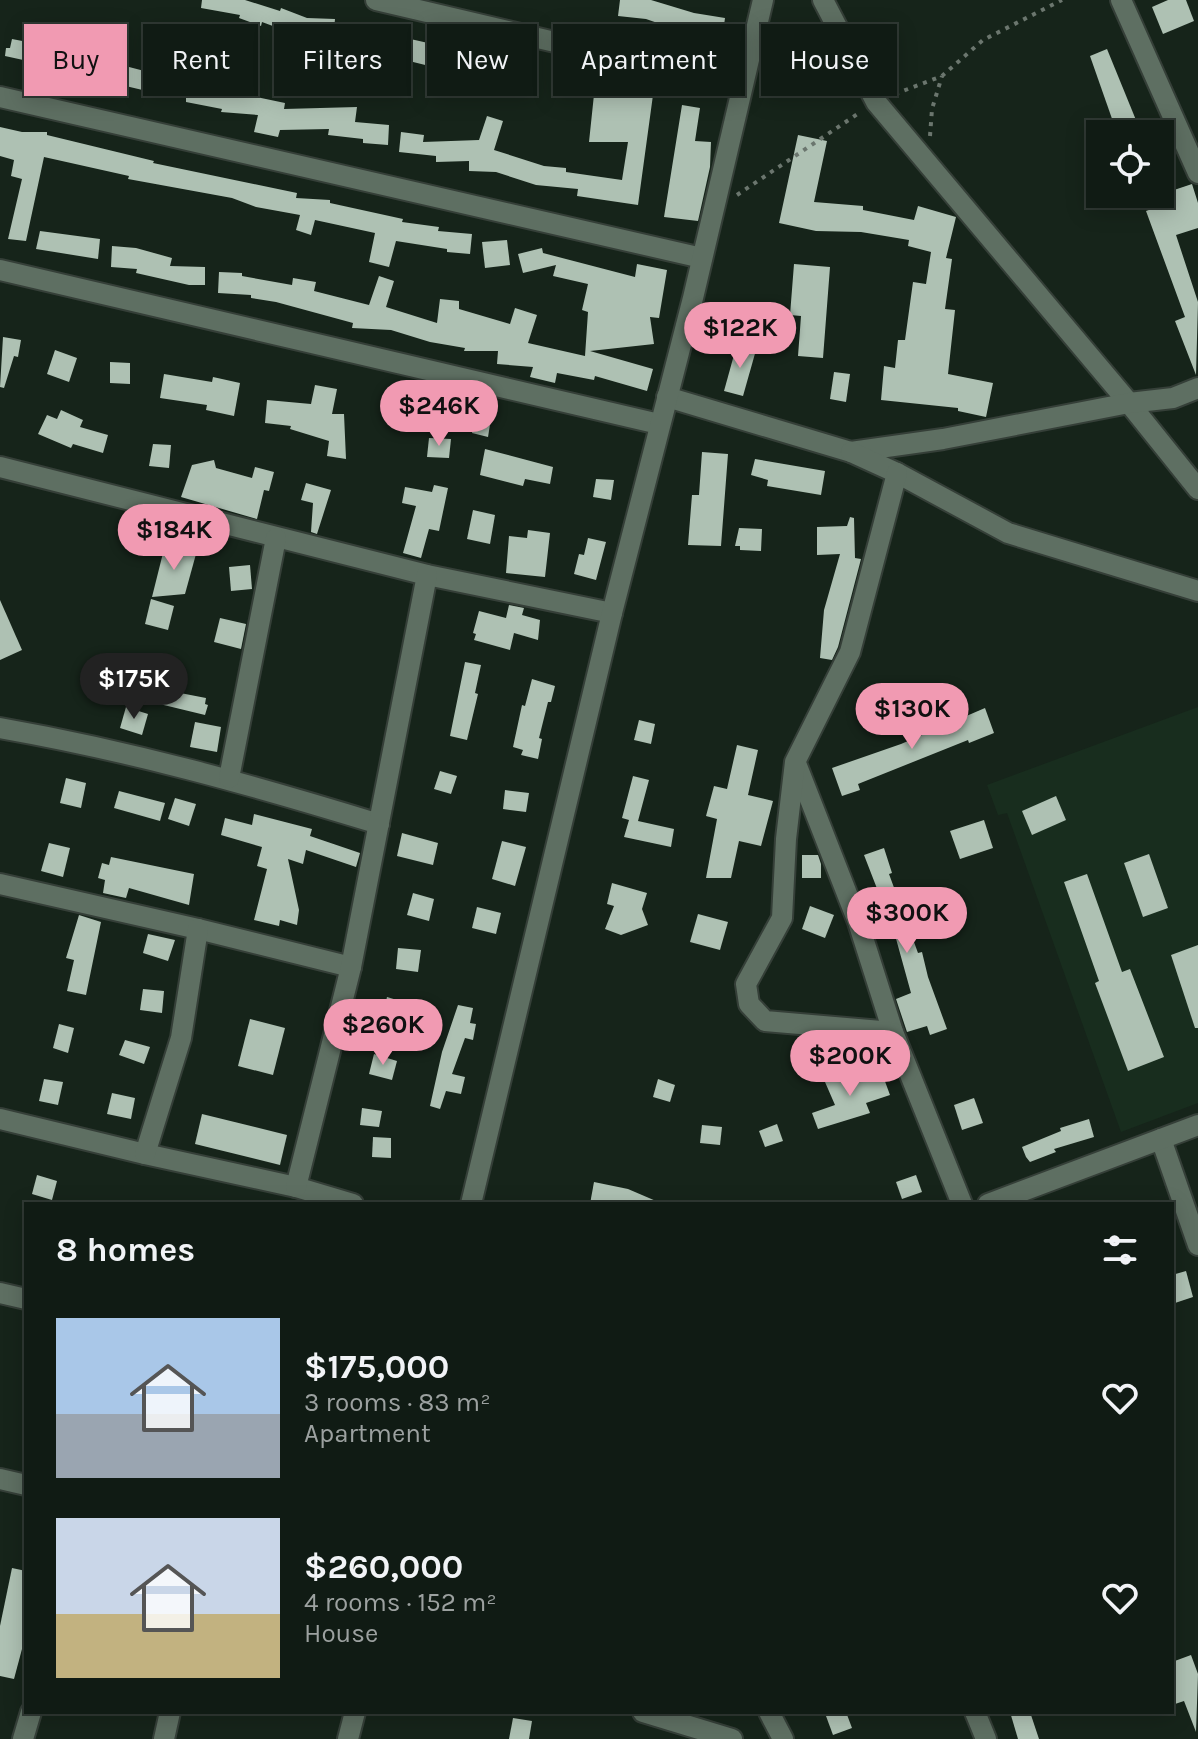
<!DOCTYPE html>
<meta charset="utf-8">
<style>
body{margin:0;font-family:Karla,sans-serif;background:#19241d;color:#f1f3f6;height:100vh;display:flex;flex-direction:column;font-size:30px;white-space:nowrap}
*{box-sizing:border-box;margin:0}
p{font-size:26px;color:#9ca1a0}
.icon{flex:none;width:44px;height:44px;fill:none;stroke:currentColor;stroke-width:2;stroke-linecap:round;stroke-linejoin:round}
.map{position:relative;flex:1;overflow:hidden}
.drawer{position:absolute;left:24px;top:1202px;width:1150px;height:512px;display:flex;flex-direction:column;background:#101b14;border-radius:0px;box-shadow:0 4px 20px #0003,0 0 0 2px #303934}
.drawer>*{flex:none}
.guide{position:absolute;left:24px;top:24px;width:1150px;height:72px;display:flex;gap:16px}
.controls{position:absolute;left:1086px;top:120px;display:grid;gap:16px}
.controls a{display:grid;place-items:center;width:88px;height:88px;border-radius:0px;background:#101b14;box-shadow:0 4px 20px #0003,0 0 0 2px #303934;font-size:40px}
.price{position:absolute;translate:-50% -68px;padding:0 18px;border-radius:28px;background:#f19ab2;color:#111;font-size:26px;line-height:52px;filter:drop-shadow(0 2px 4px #0008)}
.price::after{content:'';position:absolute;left:50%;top:48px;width:24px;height:18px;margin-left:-12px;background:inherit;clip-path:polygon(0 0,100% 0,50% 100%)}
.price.on{background:#222;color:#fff}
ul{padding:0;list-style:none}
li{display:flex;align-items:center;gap:24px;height:200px;padding:0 32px}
li span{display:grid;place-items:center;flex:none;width:224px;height:160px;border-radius:0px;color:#555}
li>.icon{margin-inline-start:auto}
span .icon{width:96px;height:96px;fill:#fffc;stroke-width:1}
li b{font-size:34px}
h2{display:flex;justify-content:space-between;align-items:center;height:96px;padding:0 32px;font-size:34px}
.pill{padding:0 28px;border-radius:0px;background:#101b14;box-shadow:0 4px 20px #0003,0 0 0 2px #303934;font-size:28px;line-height:72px}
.pill.on{background:#f19ab2;color:#111}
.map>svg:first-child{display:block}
.built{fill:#182d1e}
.building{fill:#aec1b3}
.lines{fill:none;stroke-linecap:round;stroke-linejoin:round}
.street-casing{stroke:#353f38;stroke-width:24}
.path{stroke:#6b766e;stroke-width:4;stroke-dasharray:4 6;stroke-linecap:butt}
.street{stroke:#5e6f62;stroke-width:20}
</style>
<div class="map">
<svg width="1198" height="1739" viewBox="0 0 1198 1739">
<rect width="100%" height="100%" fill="#16241a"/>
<path class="built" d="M1198 707V1103L1121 1132 1007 813 998 815 987 785Z"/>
<g class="building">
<path d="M202 0H245L280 11 281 8 307 18 335 19 333 40 304 38 298 66 283 63 289 32 262 22 261 26 239 18 240 15 201 8Z"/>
<path d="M620 0H651L694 13 725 18 722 40 698 37 646 19 618 16Z"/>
<path d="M1168 0H1186L1194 21 1163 34 1152 7Z"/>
<path d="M347 27H370L406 38 490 57V49H512V81H490L405 60 404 63 379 55 381 46 348 47Z"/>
<path d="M12 39 38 44 37 48 108 51 106 61 156 74 213 79 212 90 247 93V95L285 103 284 109 357 107 355 122 389 125 388 145 363 143V139L328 135 329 129 280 130 278 137 254 132 258 115 221 112 222 109 186 102V98L150 95 151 92 79 75 81 68H46V65L5 56 6 48H10Z"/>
<path d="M1107 49 1138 125 1117 133 1090 56Z"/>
<path d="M560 76 582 79 580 96 559 94Z"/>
<path d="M595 85 653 95 638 205 577 196 578 189 536 185 496 172 469 171V161L436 162V156L399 152 401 132 424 135 423 142 479 140 487 116 503 121 494 150 544 166 566 168V172L622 180 628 142H589Z"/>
<path d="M682 105 700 108 695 141 711 142 710 167 698 221 664 217Z"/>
<path d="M0 127 22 132H47V135L154 161 153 163 297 193 296 198 330 200V203L403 219 402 222 439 227 438 231 472 234 470 254 447 252V249L396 241 389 267 369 262 375 233 315 220 311 235 296 230 300 215 256 207 232 198 128 179 129 176 44 157 26 241 8 239 22 179 11 176 14 160 0 156Z"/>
<path d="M798 135 827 141 814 202 863 206V210L914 220 918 206 956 217 946 258 952 259 945 309 955 310 948 374 993 383 986 417 958 411V408L881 400 884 366 895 368 898 340H905L913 282 926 284 931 252 908 246 909 240 861 232 816 231 779 223Z"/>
<path d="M1192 184 1198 203V228L1176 235 1198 302 1196 375 1175 321 1185 317 1146 211 1174 201 1171 191Z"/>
<path d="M40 231 100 239 98 259 36 249Z"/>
<path d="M507 240 510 265 485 268 482 242Z"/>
<path d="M112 246 136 248 172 258 170 266 205 267V285H189L136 273 137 269 111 267Z"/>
<path d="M542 248 543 253 635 277 637 264 667 270 659 318 650 317 654 344 590 351 653 369 647 391 595 376 594 380 557 373 555 383 530 377 533 367 497 364 498 351H464L465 348 430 342 391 330 352 328 353 323 276 302 251 298V295L218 293 219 272 242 273V276L292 285 293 278 316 282 314 291 369 305 379 276 394 281 386 307 437 323 440 299 459 301V309L510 324 515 308 537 315 528 343 585 356 588 312 582 310 588 284 553 276 556 265 523 273 518 254Z"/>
<path d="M794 264 830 267 823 358 798 356 801 316 790 315Z"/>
<path d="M3 337 21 340 18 357 14 356 4 388 0 387Z"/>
<path d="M737 344 756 350 743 396 724 391Z"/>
<path d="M55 350 77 358 69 382 47 374Z"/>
<path d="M110 362 130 363V384L110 383Z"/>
<path d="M834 372 850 374 846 402 830 399Z"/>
<path d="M164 374 212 382 213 377 240 383 234 416 206 410 207 405 160 398Z"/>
<path d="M315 385 337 389 332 414H344L346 459 327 456 329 441 290 429 291 426 265 423 267 400 311 404Z"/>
<path d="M476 409 492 412 488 437 472 433Z"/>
<path d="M61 410 83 420 80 427 108 435 103 453 73 444 71 448 38 434 47 415 57 419Z"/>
<path d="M429 438 451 439 449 458 427 457Z"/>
<path d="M153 444 171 445 169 468 149 466Z"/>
<path d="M485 449 553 467 550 484 525 479 523 486 480 475Z"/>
<path d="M702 452 728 454 721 546 688 545 692 495H699Z"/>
<path d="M755 459 825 471 821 495 767 486 768 480 751 475Z"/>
<path d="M214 460 216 468 252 478 255 467 274 472 269 491 264 490 257 519 181 497 192 465Z"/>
<path d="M596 479 614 480 611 500 593 497Z"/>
<path d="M306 483 331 490 317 534 311 532 313 503 301 500Z"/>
<path d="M434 485 448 488 439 531 429 529 421 558 403 553 416 506 402 503 405 487 432 492Z"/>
<path d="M473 510 495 515 490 544 467 539Z"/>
<path d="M850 517 854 518 855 558 861 559 838 647 832 660 820 658 824 610 840 554 817 555V527L847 526Z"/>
<path d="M739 528 762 529 761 551 740 550V546H735Z"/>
<path d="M528 530 550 533 545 577 506 573 509 536 527 538Z"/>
<path d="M588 538 606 542 596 580 574 574 579 554 584 555Z"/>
<path d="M165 545 196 554 185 594 152 597Z"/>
<path d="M250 565 252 589 231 591 229 567Z"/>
<path d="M151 599 174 606 168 630 145 624Z"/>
<path d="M0 600 22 650 0 660Z"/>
<path d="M509 605 524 608 522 615 540 620 538 640 514 633 510 650 474 640 476 634 473 633 479 611 506 618Z"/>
<path d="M220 618 246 624 241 649 214 642Z"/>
<path d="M139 655 161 658 158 677 137 674Z"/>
<path d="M465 662 481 665 475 693 478 694 467 740 450 736Z"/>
<path d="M532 679 555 686 551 702H548L539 738 542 739 538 759 521 755 523 750 513 747 522 705 525 706Z"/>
<path d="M147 682 175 692 206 698 205 704 208 705 205 715 139 699 142 687 146 688Z"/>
<path d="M126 707 148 714 142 735 120 728Z"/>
<path d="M985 708 994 733 969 743 968 740 858 784 860 790 842 796 832 768 901 744Z"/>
<path d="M639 720 655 724 651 744 634 740Z"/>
<path d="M195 722 221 727 217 752 190 747Z"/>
<path d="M737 745 758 750 748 795 773 801 761 846 739 841 731 878H706L717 819 706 816 714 786 727 789Z"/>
<path d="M440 771 457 776 451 794 434 789Z"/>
<path d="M633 776 649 780 638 821 674 829 671 847 624 837 629 820 622 818Z"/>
<path d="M66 778 86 783 81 808 60 803Z"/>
<path d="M505 790 529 793 526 812 503 809Z"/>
<path d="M119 791 165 803 160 821 114 808Z"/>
<path d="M1056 796 1066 820 1032 835 1022 811Z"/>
<path d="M175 798 196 804 189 826 168 819Z"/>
<path d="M254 814 312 829 310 836 360 853 356 867 306 850 303 864 288 859 299 910 297 925 280 920 279 926 254 920 267 869 257 866 262 847 221 835 225 818 252 825Z"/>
<path d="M984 820 993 848 960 859 950 831Z"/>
<path d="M402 833 438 843 433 865 397 856Z"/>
<path d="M502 841 526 847 515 886 492 879Z"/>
<path d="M49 843 70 848 63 877 41 871Z"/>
<path d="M884 848 892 873 889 874 918 953 922 952 928 977 947 1029 930 1035 927 1026 907 1032 896 999 911 993 895 935 864 855Z"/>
<path d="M1149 854 1168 908 1143 917 1124 863Z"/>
<path d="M802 855H818L821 864V878H802Z"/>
<path d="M111 857 194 874 189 905 129 888 126 898 103 893 105 880 98 878 102 863 109 865Z"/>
<path d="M1087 874 1122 972 1130 969 1164 1057 1128 1071 1095 983 1099 981 1064 882Z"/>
<path d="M612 883 647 893 642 909 648 925 621 935 605 929 614 906 607 904Z"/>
<path d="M413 893 434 899 429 921 407 915Z"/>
<path d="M810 906 834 915 825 938 802 929Z"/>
<path d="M477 907 501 913 496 934 472 928Z"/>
<path d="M698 914 728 922 720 950 690 942Z"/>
<path d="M79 915 101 922 86 995 67 991 74 960 66 958Z"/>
<path d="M148 934 175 940 168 961 143 953Z"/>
<path d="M1198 945V1028H1195L1171 955Z"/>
<path d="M398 948 421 950 418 972 396 969Z"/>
<path d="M143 989 164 991 162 1013 140 1010Z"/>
<path d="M387 997 410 1004 405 1025 382 1019Z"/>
<path d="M458 1005 473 1008 470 1023 476 1024 473 1040 465 1038 452 1074 465 1077 461 1094 446 1091 440 1109 430 1106 442 1052Z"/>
<path d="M250 1019 285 1028 273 1075 238 1066Z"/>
<path d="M59 1024 74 1028 68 1053 53 1048Z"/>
<path d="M125 1040 150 1047 144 1064 119 1055Z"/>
<path d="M374 1054 397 1061 392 1080 369 1074Z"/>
<path d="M862 1069 867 1082 883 1076 890 1095 866 1103 870 1113 818 1129 812 1113 835 1105 825 1082Z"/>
<path d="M44 1079 63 1082 58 1105 39 1101Z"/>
<path d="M658 1079 675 1085 670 1102 653 1097Z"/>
<path d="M112 1093 135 1098 131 1119 107 1114Z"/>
<path d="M974 1098 983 1123 962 1130 954 1105Z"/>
<path d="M362 1108 382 1111 379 1127 360 1125Z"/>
<path d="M202 1114 287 1135 280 1165 195 1144Z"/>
<path d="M1089 1119 1094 1137 1054 1149 1056 1152 1030 1162 1026 1157 1022 1147 1061 1131 1060 1128Z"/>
<path d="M777 1124 783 1141 765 1147 759 1131Z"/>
<path d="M702 1125 722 1127 720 1145 700 1143Z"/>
<path d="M373 1137 391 1138V1158L372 1157Z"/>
<path d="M37 1175 57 1181 52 1200 32 1194Z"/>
<path d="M916 1175 922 1192 902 1199 896 1182Z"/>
<path d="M594 1182 628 1189 663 1204H590Z"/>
<path d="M1186 1271 1193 1297 1172 1304V1275Z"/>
<path d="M12 1568 26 1571V1634L14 1679 0 1676V1626Z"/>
<path d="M1191 1655 1198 1674 1196 1732 1184 1701 1175 1704 1172 1695V1662Z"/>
<path d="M836 1712H846L852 1728 833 1735 826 1716Z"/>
<path d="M1010 1712H1030L1039 1739H1018Z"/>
<path d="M513 1718 532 1721 529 1739H509Z"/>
</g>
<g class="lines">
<defs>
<g id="street">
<path d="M376 0 742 86"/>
<path d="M823 0 876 102 1129 403 1198 489"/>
<path d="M1121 0 1198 173"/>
<path d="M0 97 702 258"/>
<path d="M0 270 659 424"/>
<path d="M667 397 851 452 943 439 1129 403 1173 398 1198 388"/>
<path d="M851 452 897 473 1008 533 1198 591"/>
<path d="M0 467 427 575 612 613"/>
<path d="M0 728C131 751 252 785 379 824"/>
<path d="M797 766 858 922 893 1032 962 1204"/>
<path d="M229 778 276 538"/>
<path d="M0 884 198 929 351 967"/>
<path d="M893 1032 765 1021 749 1004 746 984 782 918 786 839 795 762 850 652 897 473"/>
<path d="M0 1119 145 1154 296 1187 353 1204"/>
<path d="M1161 1139 1198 1245"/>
<path d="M145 1154 181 1038 198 929"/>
<path d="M296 1187 351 967 427 575"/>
<path d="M471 1204 612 613 693 298 763 0"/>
<path d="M988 1204 1198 1125"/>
<path d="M0 1293 26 1299"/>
<path d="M0 1479 26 1485"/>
<path d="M643 1712 732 1739"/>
<path d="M769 1712 783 1739"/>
<path d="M975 1712 986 1739"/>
<path d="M23 1739 31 1712"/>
<path d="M164 1739 170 1712"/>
<path d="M348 1739 355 1712"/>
</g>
</defs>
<use href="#street" class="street-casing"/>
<g class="path">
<path d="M895 94 942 76 983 40 1062 0"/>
<path d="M930 136 932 109 942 76"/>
<path d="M737 195 859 113"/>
</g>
<use href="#street" class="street"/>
</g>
</svg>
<div class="controls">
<a><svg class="icon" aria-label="locate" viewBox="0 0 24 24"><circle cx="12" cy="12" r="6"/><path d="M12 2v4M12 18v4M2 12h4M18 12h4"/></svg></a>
</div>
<b class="price" style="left:740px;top:370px">$122K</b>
<b class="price" style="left:439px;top:448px">$246K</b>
<b class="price" style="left:174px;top:572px">$184K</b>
<b class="price on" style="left:134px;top:721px">$175K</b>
<b class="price" style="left:912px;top:751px">$130K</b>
<b class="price" style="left:907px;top:955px">$300K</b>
<b class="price" style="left:383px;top:1067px">$260K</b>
<b class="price" style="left:850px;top:1098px">$200K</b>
<div class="guide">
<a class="pill on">Buy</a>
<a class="pill">Rent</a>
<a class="pill">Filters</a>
<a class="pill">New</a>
<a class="pill">Apartment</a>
<a class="pill">House</a>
</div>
<section class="drawer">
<h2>8 homes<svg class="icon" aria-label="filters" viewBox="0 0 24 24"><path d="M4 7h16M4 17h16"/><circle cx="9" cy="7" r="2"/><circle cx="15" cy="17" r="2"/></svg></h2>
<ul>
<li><span style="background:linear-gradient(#a9c7e8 60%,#9aa5b1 0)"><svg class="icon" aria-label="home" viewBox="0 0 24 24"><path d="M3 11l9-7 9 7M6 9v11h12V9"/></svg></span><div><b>$175,000</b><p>3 rooms · 83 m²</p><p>Apartment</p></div><svg class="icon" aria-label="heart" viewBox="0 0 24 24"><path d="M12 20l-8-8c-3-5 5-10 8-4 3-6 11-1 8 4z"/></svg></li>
<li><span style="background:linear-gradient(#c9d6e8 60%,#c2b280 0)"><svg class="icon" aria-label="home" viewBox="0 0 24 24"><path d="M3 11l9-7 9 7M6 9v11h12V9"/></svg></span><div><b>$260,000</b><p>4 rooms · 152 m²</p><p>House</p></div><svg class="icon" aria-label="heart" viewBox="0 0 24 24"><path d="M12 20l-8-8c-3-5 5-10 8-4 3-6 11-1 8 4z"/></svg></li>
</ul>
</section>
</div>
